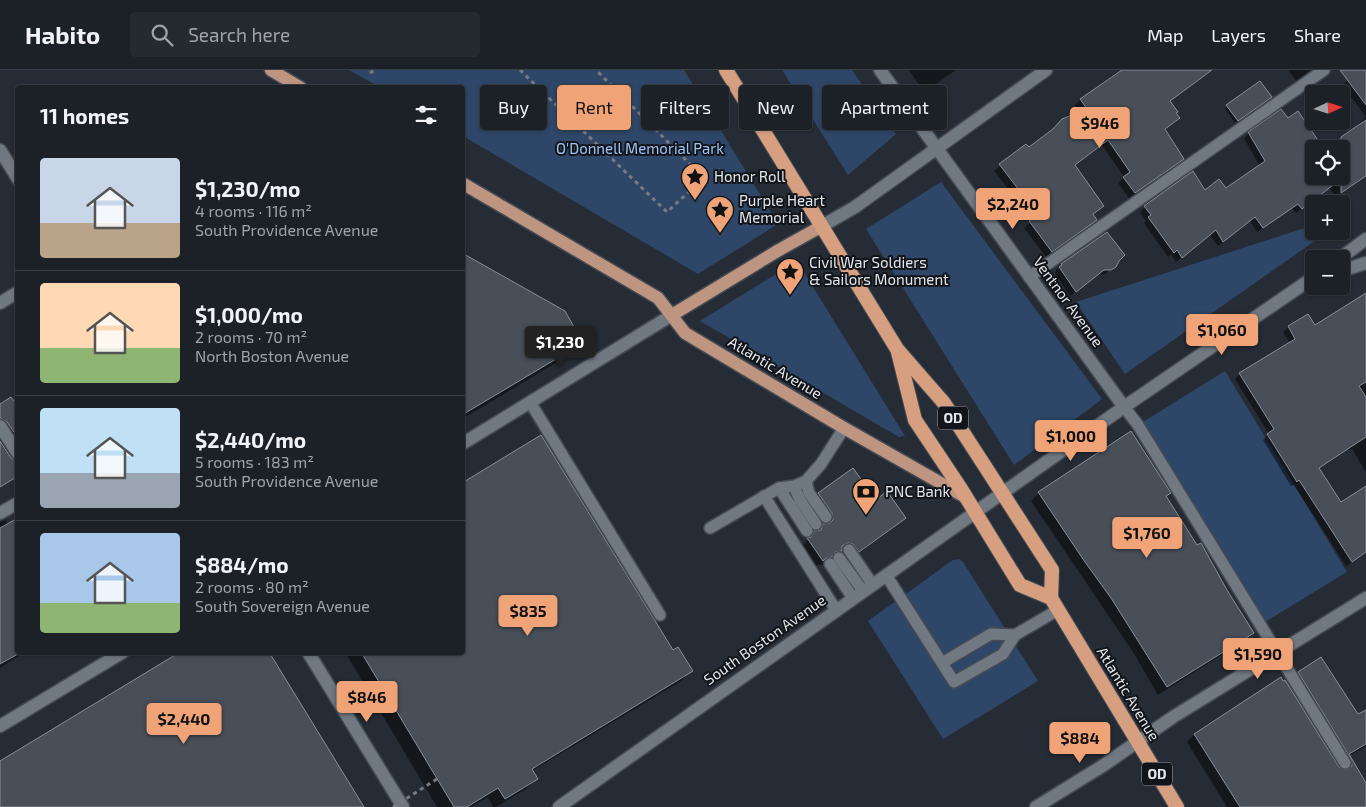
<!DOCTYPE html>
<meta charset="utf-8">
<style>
body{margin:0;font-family:"Exo 2",sans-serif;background:#252930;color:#f1f3f6;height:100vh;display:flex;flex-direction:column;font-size:19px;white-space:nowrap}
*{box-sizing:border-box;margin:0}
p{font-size:16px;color:#a0a3a8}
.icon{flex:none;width:28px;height:28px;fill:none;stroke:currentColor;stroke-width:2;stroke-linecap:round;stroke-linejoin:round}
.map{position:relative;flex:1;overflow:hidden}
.sheet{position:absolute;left:15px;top:15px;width:450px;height:570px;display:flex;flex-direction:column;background:#1c2128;border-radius:5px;box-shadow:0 1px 4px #0004,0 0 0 1px #3a3e45}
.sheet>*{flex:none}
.guide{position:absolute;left:480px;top:15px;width:475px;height:45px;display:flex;gap:10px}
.needle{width:32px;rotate:86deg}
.controls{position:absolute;left:1305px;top:15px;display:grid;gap:10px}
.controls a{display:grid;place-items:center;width:45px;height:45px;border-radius:5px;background:#1c2128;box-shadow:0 1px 4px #0004,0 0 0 1px #3a3e45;font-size:25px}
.price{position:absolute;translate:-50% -42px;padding:0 11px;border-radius:5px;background:#efa377;color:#111;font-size:16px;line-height:32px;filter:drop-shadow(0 1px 2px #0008)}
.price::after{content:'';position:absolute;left:50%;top:30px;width:15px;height:11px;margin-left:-8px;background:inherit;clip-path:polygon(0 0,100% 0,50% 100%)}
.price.active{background:#222;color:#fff}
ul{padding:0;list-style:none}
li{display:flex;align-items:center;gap:15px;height:125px;padding:0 25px}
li+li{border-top:1px solid #3a3e45}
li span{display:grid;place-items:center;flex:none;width:140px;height:100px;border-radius:5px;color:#555}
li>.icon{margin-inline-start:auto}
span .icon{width:60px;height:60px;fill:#fffc;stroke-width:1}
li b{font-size:21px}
h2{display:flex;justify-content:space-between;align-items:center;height:60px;padding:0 25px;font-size:21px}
.chip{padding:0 18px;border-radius:5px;background:#1c2128;box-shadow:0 1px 4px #0004,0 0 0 1px #3a3e45;font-size:18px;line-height:45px}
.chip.active{background:#efa377;color:#111}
header{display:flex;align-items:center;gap:30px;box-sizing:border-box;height:70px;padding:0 25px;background:#1c2128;border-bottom:1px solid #3a3e45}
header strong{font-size:24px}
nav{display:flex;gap:28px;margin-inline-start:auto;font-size:18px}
.search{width:350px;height:45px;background:#252930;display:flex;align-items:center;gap:12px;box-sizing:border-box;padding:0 18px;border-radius:5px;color:#a0a3a8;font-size:19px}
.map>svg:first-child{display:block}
.green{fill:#2e4667}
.shadow{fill:#0007}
.building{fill:#484f59;stroke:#878f9a}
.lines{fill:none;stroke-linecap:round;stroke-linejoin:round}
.service-casing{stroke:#464b53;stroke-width:14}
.minor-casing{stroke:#464b53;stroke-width:15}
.tertiary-casing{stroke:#464b53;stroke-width:15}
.primary-casing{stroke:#464b53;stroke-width:15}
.trunk-casing{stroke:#464b53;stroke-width:16}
.path{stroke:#767b83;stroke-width:3;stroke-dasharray:4 4;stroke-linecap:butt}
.service{stroke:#707882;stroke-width:11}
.minor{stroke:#707882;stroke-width:12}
.tertiary{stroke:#707882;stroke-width:12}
.primary{stroke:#bd9581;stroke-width:12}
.trunk{stroke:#d69f80;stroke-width:14}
.path-bridge{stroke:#767b83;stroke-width:3;stroke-dasharray:4 4;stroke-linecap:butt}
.labels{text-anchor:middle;stroke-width:4;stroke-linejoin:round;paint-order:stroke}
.shield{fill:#111418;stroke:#a3a7ad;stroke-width:1}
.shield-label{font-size:14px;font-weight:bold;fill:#e2e6ed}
.park-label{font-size:15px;fill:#a1c4f7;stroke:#111418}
.poi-label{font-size:15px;fill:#e2e6ed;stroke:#111418;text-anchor:start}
.street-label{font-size:15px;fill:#e2e6ed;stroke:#111418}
</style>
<header>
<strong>Habito</strong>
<div class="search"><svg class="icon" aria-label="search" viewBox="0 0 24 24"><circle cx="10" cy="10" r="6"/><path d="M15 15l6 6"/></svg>Search here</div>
<nav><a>Map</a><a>Layers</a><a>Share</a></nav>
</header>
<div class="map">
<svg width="1366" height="737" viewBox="0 0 1366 737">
<rect width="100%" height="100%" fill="#262c35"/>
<g class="green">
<path d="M349 0H684L778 154 698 204 463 66 462 18 379 17Z"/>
<path d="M782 0H852L896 64 848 105Z"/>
<path d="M941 112 1102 329 1014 395 866 159Z"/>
<path d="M1314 155V161H1329L1125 304 1076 232Z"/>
<path d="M797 191 905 366 899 367 700 251Z"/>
<path d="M1225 301 1347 502 1260 555 1138 355Z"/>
<path d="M959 489 963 492 1038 611 943 669 868 551 953 490Z"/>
</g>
<g class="shadow">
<path d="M909 0H956L924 22Z"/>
<path d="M1124 0H1213L1170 31 1178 48 1164 60 1183 89 1129 128 1118 113 1124 107 1102 75 1074 96 1092 145 1096 150 1046 187 1024 158 1033 150 994 101 1026 76 1029 79 1080 43 1075 35 1080 30Z"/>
<path d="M1288 0H1311L1296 11Z"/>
<path d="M1361 0H1366V107L1336 127 1329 118 1296 143 1292 138 1257 162 1250 151 1218 176 1210 165 1176 192 1171 184 1168 187 1144 153 1146 151 1140 142 1145 137 1204 122 1226 120 1260 96 1244 69 1249 63 1314 79V106H1341V79H1326L1353 60V59L1366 47 1342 15Z"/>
<path d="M1268 29 1235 53 1225 39 1227 36Z"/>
<path d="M1106 163 1115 196 1105 204 1097 205 1070 226 1055 203 1056 200Z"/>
<path d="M1366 225V402L1352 379 1350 380 1349 379 1318 399 1340 434 1366 418V483L1346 496 1294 415 1291 416 1263 370 1269 364 1235 309 1240 304 1290 273 1283 262 1288 257 1307 246 1315 257Z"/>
<path d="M581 272 569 285 462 349V286Z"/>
<path d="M18 332V383L11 387 9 384 0 393V335L15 334Z"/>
<path d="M1039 423 1165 426 1253 563 1244 571 1158 625 1133 582 1031 431Z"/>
<path d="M819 424 876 432 904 447 896 455 851 489 845 481 840 480 832 489H828L822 495H817L814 498 800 477 825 455V451L811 432Z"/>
<path d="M6 450 8 455 18 582H25L0 598V452Z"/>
<path d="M345 582H673L691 601 681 611 532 701 536 709 526 719 496 737H493L488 727 472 737H437Z"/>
<path d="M1299 603 1366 654V676L1349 686 1366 715V737H1227L1187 672 1194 665 1280 609 1338 698 1345 701V697L1291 610Z"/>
</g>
<g class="building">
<path d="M1122 0H1212L1170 31 1178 42 1176 43 1180 48 1165 59 1184 89 1135 123 1123 107 1130 102 1108 70 1075 95 1104 136 1093 144 1097 150 1052 182 1029 151 1038 145 999 94 1026 74 1029 77 1053 59 1062 49 1087 39 1080 29Z"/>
<path d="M1340 0H1366V35Z"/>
<path d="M1260 11 1272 27 1238 51 1226 35Z"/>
<path d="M1281 39 1288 48 1298 41 1324 79H1314V106H1341V67L1366 50V106L1341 123V109L1302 139 1298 134 1263 158 1255 147 1223 172 1216 160 1182 188 1177 180 1174 183 1148 147 1151 145 1144 136 1193 101 1205 120 1219 109 1226 118 1265 91 1248 62Z"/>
<path d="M1107 162 1125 185 1119 191 1116 197 1111 200H1104L1076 222 1059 197 1062 195 1061 194Z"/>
<path d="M462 183 565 241 583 273 462 345Z"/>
<path d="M1366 223V312L1359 316 1366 327V367L1319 398 1341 432 1366 416V482L1352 492 1299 410 1297 412 1267 364 1274 359 1239 303 1295 269 1288 256 1308 244 1315 255Z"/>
<path d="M11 327 18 336V368L7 352 0 348V334Z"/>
<path d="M1131 361 1171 423 1166 426 1197 475 1201 473 1227 520 1254 563 1167 617 1111 528 1085 492 1038 422Z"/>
<path d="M541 365 673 580 678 577 693 601 532 699 538 709 505 729 498 718 467 737H454L361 582H462V413Z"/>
<path d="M0 371 11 388 18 392V406L0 417Z"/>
<path d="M853 398 876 430 887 421 906 448 859 482 853 474 848 473 842 476V481L835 482 832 487 826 488 823 491 807 468 811 467 814 461 821 460 823 454 830 453 833 450 832 443 818 423Z"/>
<path d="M18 448V584L0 594V458Z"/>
<path d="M180 582H269L364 737H0V691Z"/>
<path d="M1321 587 1358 644 1366 640V674L1349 684 1366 713V737H1240L1194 664 1281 607 1283 611 1285 610 1339 697 1346 700 1352 696 1351 689 1298 602Z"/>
</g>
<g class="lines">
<defs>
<g id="service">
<path d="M1029 207 1324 0"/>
<path d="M530 332 660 545"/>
<path d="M1124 337 1138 355 1345 693"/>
<path d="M806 411 809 423 826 447"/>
<path d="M794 416 800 430 816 454"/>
<path d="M779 418 807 461"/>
<path d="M764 426 836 540"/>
<path d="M710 458 779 418 794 416 806 411 821 394 844 358"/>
<path d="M849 480 873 515"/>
<path d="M839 488 863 521"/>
<path d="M830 494 853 528"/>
<path d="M886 505 954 612 1003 584 1015 565 1058 540"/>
<path d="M942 593 991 564 1015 565"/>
</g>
<g id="minor">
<path d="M880 0 1124 337"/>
<path d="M822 156 855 137 1046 0"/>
<path d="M1339 189 1366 169"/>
<path d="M1341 201 1366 193"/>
<path d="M0 233 18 222"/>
<path d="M0 356 18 384"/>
<path d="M462 374 672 245"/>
<path d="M0 443 18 433"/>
<path d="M0 656 123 582"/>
<path d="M559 737 1124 337 1314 207"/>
<path d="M1036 737 1104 695 1173 647 1366 528"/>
</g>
<g id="tertiary">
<path d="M0 80 18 109"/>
<path d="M308 582 403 737"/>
</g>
<g id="primary">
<path d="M271 0 301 18"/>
<path d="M462 113 658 228 685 263 844 358 967 428"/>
<path d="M672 245 779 180 822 156"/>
</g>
<g id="trunk">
<path d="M726 0 897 279 944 333 1052 500 1051 528"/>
<path d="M898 282 915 350 961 419 1020 515 1051 528 1177 737"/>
</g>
</defs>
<use href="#service" class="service-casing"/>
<use href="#minor" class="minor-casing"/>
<use href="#tertiary" class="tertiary-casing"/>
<use href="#primary" class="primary-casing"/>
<use href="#trunk" class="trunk-casing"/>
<g class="path">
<path d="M520 0 667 142 704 108 596 0"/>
<path d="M370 3 375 0"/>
</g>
<use href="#service" class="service"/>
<use href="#minor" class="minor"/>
<use href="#tertiary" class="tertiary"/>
<use href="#primary" class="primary"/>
<use href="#trunk" class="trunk"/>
<path class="path-bridge" d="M393 737 437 709"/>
</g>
<defs>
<symbol id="sight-pin" viewBox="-11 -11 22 30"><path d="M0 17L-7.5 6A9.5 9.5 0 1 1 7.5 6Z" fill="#efa377" stroke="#111418"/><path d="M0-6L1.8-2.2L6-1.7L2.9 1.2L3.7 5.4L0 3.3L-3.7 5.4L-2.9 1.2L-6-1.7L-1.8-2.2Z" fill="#111"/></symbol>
<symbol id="bank-pin" viewBox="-11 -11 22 30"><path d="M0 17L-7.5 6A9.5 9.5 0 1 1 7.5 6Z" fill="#efa377" stroke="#111418"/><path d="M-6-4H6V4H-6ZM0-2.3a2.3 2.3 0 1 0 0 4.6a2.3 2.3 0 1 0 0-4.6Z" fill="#111"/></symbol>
</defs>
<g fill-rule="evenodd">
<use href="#sight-pin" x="679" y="91" width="32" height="43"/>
<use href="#sight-pin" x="704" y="124" width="32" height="43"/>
<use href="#sight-pin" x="774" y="186" width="32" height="43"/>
<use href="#bank-pin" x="850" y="406" width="32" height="43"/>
</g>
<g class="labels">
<g class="shield">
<rect x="938" y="336.5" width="30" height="23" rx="4"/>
<rect x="1142" y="692.5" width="30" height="23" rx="4"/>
</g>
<g class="shield-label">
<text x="953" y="353">OD</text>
<text x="1157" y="709">OD</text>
</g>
<g class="park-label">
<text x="640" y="84">O'Donnell Memorial Park</text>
</g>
<g class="poi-label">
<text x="714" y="112">Honor Roll</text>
<text x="739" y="136">Purple Heart<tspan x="739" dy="17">Memorial</tspan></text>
<text x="809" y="198">Civil War Soldiers<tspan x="809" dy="17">&amp; Sailors Monument</tspan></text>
<text x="885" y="427">PNC Bank</text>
</g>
<g class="street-label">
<text transform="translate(1068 232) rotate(54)" y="5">Ventnor Avenue</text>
<text transform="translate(775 298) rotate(31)" y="5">Atlantic Avenue</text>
<text transform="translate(765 570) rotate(-35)" y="5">South Boston Avenue</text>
<text transform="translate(1128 624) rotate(59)" y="5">Atlantic Avenue</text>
</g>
</g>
</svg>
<div class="controls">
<a><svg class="needle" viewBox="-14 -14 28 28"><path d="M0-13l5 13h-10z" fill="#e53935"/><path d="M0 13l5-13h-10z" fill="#a0a3a8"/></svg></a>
<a><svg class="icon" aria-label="locate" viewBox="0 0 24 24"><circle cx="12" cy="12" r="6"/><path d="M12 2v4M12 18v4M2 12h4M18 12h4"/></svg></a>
<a>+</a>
<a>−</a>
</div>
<b class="price" style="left:1100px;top:79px">$946</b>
<b class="price" style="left:1013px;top:160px">$2,240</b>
<b class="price" style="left:1222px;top:286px">$1,060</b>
<b class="price active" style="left:560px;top:298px">$1,230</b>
<b class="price" style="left:1071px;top:392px">$1,000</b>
<b class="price" style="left:1147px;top:489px">$1,760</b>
<b class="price" style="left:528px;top:567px">$835</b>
<b class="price" style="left:1258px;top:610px">$1,590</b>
<b class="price" style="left:367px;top:653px">$846</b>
<b class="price" style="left:184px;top:675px">$2,440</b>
<b class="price" style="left:1080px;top:694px">$884</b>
<div class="guide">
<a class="chip">Buy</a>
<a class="chip active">Rent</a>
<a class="chip">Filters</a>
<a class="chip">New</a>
<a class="chip">Apartment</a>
</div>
<section class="sheet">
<h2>11 homes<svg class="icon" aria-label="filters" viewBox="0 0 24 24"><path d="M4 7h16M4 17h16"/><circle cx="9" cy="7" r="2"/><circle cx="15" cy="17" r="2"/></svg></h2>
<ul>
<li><span style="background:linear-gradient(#c9d6e8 65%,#b9a48a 0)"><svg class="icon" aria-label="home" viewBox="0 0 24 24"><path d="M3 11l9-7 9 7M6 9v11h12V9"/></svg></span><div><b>$1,230/mo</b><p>4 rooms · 116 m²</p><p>South Providence Avenue</p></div></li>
<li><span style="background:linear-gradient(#ffd9b3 65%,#8fb573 0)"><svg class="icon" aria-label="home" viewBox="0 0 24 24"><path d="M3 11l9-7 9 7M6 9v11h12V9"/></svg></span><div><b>$1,000/mo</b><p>2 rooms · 70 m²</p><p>North Boston Avenue</p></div></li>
<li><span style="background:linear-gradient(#bfe0f5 65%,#9aa5b1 0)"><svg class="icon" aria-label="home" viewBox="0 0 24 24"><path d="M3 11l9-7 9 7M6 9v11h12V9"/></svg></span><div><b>$2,440/mo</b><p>5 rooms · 183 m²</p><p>South Providence Avenue</p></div></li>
<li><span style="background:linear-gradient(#a9c7e8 70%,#8fb573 0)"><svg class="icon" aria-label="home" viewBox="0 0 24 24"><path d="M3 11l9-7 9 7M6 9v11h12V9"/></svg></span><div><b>$884/mo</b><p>2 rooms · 80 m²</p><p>South Sovereign Avenue</p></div></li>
</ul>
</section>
</div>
